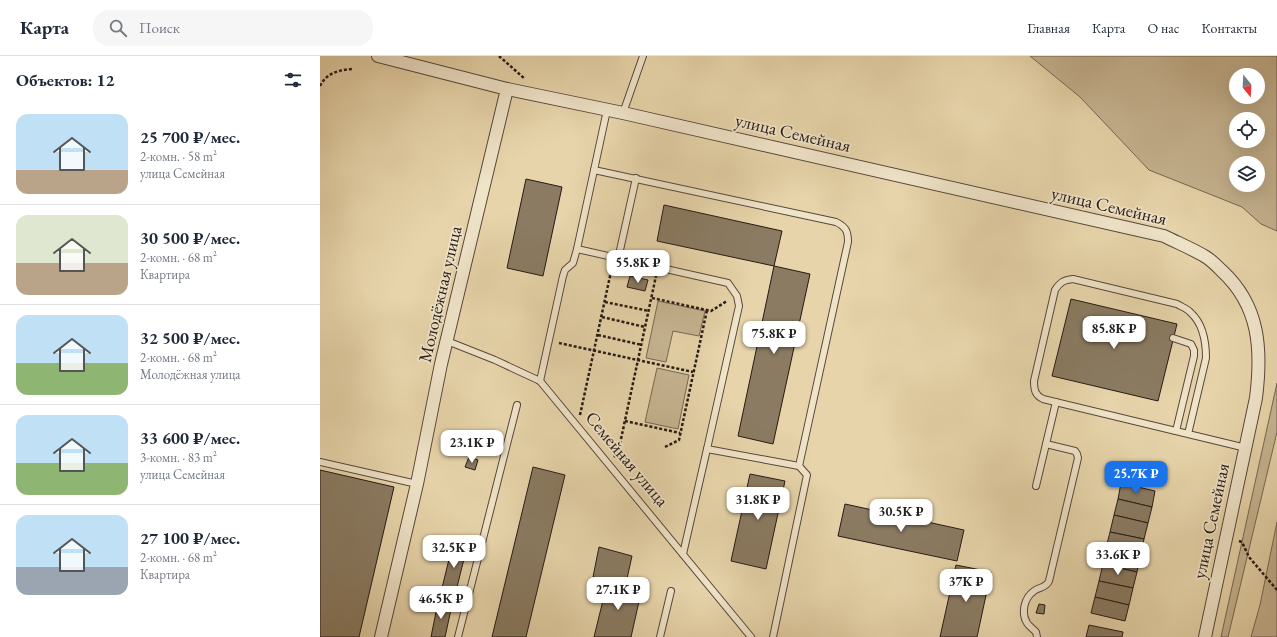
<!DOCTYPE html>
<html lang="ru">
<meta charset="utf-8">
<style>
body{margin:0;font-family:"EB Garamond",serif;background:#f6f6f7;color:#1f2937;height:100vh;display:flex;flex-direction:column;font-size:15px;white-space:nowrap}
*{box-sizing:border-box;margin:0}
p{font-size:13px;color:#747a83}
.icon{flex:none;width:22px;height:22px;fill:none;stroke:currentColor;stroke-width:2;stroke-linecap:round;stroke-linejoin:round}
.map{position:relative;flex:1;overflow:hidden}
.sheet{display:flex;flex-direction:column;background:#fff;width:320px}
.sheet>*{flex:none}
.needle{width:26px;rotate:162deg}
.buttons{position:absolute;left:909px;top:12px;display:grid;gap:8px}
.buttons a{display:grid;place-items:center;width:36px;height:36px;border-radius:50%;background:#fff;box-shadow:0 4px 16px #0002;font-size:20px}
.price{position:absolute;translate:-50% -34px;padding:0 9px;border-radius:8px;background:#fff;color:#222;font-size:13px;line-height:26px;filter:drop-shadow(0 1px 2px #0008)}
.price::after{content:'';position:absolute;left:50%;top:24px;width:12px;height:9px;margin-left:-6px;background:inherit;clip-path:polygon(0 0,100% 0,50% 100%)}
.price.current{background:#1a73e8;color:#fff}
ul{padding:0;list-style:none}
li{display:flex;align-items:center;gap:12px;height:100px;padding:0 16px}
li+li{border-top:1px solid #e0e1e3}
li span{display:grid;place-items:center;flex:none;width:112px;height:80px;border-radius:12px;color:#555}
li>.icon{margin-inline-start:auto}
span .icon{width:48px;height:48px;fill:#fffc;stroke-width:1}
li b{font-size:17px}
h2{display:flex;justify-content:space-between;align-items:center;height:48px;padding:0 16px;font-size:17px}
header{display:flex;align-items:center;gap:24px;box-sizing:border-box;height:56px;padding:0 20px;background:#fff;border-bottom:1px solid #e0e1e3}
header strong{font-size:19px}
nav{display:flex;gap:22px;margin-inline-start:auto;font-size:14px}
.search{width:280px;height:36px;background:#f6f6f7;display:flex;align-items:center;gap:10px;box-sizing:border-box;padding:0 14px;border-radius:16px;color:#747a83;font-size:15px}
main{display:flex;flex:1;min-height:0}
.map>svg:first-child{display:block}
.green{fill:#c6b491;stroke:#766753;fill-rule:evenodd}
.building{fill:#8a7b62;stroke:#251a15}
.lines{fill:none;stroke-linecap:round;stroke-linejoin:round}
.lane-casing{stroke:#56483a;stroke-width:8}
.street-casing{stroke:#56483a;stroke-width:14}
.path{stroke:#251a15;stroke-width:2.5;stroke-dasharray:3 2;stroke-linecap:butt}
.lane{stroke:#efe3c8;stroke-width:6}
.street{stroke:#efe3c8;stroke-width:12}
.labels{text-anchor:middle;stroke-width:3.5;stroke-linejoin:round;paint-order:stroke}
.street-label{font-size:18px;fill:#251a15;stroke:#efe3c8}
</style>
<header>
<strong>Карта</strong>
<div class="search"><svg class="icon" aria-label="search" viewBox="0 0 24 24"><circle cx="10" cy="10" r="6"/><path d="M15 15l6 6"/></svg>Поиск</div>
<nav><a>Главная</a><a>Карта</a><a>О нас</a><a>Контакты</a></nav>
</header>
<main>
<section class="sheet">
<h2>Объектов: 12<svg class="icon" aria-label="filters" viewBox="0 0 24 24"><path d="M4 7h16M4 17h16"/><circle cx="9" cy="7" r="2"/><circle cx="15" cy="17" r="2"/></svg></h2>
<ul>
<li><span style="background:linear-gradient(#bfe0f5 70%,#b9a48a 0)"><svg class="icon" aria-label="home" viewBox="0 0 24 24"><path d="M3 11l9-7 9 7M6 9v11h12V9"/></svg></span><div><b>25 700 ₽/мес.</b><p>2-комн. · 58 m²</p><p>улица Семейная</p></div></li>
<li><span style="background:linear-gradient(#dfe7d0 60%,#b9a48a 0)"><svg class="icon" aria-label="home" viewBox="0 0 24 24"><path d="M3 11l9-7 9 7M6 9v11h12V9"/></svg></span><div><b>30 500 ₽/мес.</b><p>2-комн. · 68 m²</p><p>Квартира</p></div></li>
<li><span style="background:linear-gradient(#bfe0f5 60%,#8fb573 0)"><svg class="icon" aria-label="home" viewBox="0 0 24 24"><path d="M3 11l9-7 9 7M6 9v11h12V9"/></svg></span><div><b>32 500 ₽/мес.</b><p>2-комн. · 68 m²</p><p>Молодёжная улица</p></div></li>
<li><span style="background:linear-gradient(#bfe0f5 60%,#8fb573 0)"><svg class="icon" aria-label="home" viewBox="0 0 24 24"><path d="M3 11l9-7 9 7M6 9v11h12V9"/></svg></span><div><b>33 600 ₽/мес.</b><p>3-комн. · 83 m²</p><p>улица Семейная</p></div></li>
<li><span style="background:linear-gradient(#bfe0f5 65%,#9aa5b1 0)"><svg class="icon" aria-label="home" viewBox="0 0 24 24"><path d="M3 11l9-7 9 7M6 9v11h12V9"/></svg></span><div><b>27 100 ₽/мес.</b><p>2-комн. · 68 m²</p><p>Квартира</p></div></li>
</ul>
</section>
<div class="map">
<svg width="957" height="581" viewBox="0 0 957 581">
<rect width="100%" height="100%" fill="#e7d4aa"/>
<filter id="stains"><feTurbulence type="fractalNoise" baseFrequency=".005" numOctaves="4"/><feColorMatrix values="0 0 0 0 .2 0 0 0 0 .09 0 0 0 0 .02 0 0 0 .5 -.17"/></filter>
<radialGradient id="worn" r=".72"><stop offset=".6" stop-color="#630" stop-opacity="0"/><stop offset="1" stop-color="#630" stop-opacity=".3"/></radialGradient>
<g class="green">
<path d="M710 0H957V175L941 168 922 151 829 114 760 41ZM916 19H938V41H916ZM916 63H938V85H916ZM916 107H938V129H916Z"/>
<path d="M338 245 385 255 379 280 353 275 346 306 326 302Z"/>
<path d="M337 312 369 319 358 373 325 366Z"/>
<path d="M957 327V376L908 581H901Z"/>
<path d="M957 466V581H931L940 549Z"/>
</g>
<g class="building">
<path d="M206 123 242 131 223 220 187 212Z"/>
<path d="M344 149 462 175 454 210 337 185Z"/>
<path d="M454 210 490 218 453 388 418 380Z"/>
<path d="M310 220 328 224 325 235 307 231Z"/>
<path d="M751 243 857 268 838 345 732 320Z"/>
<path d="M149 401 158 404 155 414 145 411Z"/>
<path d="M213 411 245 419 206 581H172Z"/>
<path d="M0 414 74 431 39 581H0Z"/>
<path d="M430 418 465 425 446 513 411 505Z"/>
<path d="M801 427 835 435 832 451 798 443Z"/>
<path d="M798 443 832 451 828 467 794 459Z"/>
<path d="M525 448 644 474 637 505 518 480Z"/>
<path d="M794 459 828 467 824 483 790 476Z"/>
<path d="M790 476 824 483 820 500 786 492Z"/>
<path d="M132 491 146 495 136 535 122 532Z"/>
<path d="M279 491 312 500 306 527 273 521Z"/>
<path d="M786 492 820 500 817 516 783 508Z"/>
<path d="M783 508 817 516 813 532 779 525Z"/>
<path d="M636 509 671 516 657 581H620Z"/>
<path d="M288 524 322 532 311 581H274Z"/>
<path d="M779 525 813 532 809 549 775 541Z"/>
<path d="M775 541 809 549 805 565 771 557Z"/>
<path d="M118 546 132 549 125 581H111Z"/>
<path d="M719 548 725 549 724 558 716 557Z"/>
<path d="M769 569 803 576 802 581H766Z"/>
</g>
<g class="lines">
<defs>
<g id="lane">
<path d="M287 54 257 193 408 227 417 240 419 250 387 393 479 410 487 419 453 581"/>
<path d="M303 57 323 0"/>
<path d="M274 114 516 166C526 171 528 175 528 186L479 410"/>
<path d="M298 203 316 122"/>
<path d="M853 282 871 288 874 294V300L856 375"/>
<path d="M127 285 175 304 220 325 431 581"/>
<path d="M220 325 243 220 245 214 253 207 257 193"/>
<path d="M868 378 886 302C886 287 883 268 871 257 868 253 862 251 857 248L753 223C744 224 740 226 735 234L714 325C714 334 715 339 723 343L922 391 925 392"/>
<path d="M0 406 97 428"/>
<path d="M716 430 726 388"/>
<path d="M363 498 387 393"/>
<path d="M138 581 197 349"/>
<path d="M340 581 351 535"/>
<path d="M717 581 716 576C713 573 709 570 707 567 701 557 704 542 714 535 719 531 726 532 729 525L758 402 757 398 755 395 726 388 736 346"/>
</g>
<g id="street">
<path d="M58 0 187 33 121 308 97 428 61 581"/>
<path d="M187 33 303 57 844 180C858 187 873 193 886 201 891 204 897 210 902 215 940 250 942 294 936 342L885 581"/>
</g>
</defs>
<use href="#lane" class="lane-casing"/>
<use href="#street" class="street-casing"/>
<g class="path">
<path d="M179 0 205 23"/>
<path d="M0 30C7 16 20 14 33 13"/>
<path d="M332 242 391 255 407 245"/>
<path d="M285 246 329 255"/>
<path d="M282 261 325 271"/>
<path d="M278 279 322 289"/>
<path d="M239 287 373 316"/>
<path d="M260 359 292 211"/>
<path d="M305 365 360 377"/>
<path d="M345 391 359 384 387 254"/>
<path d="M294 401 298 397 336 220"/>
<path d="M919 485 922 486 929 501 957 534"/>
</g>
<use href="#lane" class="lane"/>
<use href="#street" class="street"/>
</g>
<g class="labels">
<g class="street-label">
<text transform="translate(473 77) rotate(13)" y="6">улица Семейная</text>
<text transform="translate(789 150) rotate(13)" y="6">улица Семейная</text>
<text transform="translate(120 238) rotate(-77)" y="6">Молодёжная улица</text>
<text transform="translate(307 403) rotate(50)" y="6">Семейная улица</text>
<text transform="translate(891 465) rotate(-78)" y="6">улица Семейная</text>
</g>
</g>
<rect width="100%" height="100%" filter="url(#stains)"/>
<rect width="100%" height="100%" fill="url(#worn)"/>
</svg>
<div class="buttons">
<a><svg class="needle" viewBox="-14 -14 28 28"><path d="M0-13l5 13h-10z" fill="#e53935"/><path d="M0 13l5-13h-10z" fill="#747a83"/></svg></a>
<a><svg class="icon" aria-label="locate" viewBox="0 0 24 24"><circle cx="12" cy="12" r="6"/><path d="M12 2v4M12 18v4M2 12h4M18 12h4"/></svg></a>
<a><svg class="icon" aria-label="layers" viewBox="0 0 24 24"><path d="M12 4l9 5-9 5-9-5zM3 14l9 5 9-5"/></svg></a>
</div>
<b class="price" style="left:318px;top:228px">55.8K ₽</b>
<b class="price" style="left:794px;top:294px">85.8K ₽</b>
<b class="price" style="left:454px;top:299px">75.8K ₽</b>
<b class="price" style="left:152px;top:408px">23.1K ₽</b>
<b class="price current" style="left:816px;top:439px">25.7K ₽</b>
<b class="price" style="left:438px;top:465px">31.8K ₽</b>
<b class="price" style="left:581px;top:477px">30.5K ₽</b>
<b class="price" style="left:134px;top:513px">32.5K ₽</b>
<b class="price" style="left:798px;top:520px">33.6K ₽</b>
<b class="price" style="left:646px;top:547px">37K ₽</b>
<b class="price" style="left:298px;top:555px">27.1K ₽</b>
<b class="price" style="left:121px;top:564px">46.5K ₽</b>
</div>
</main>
